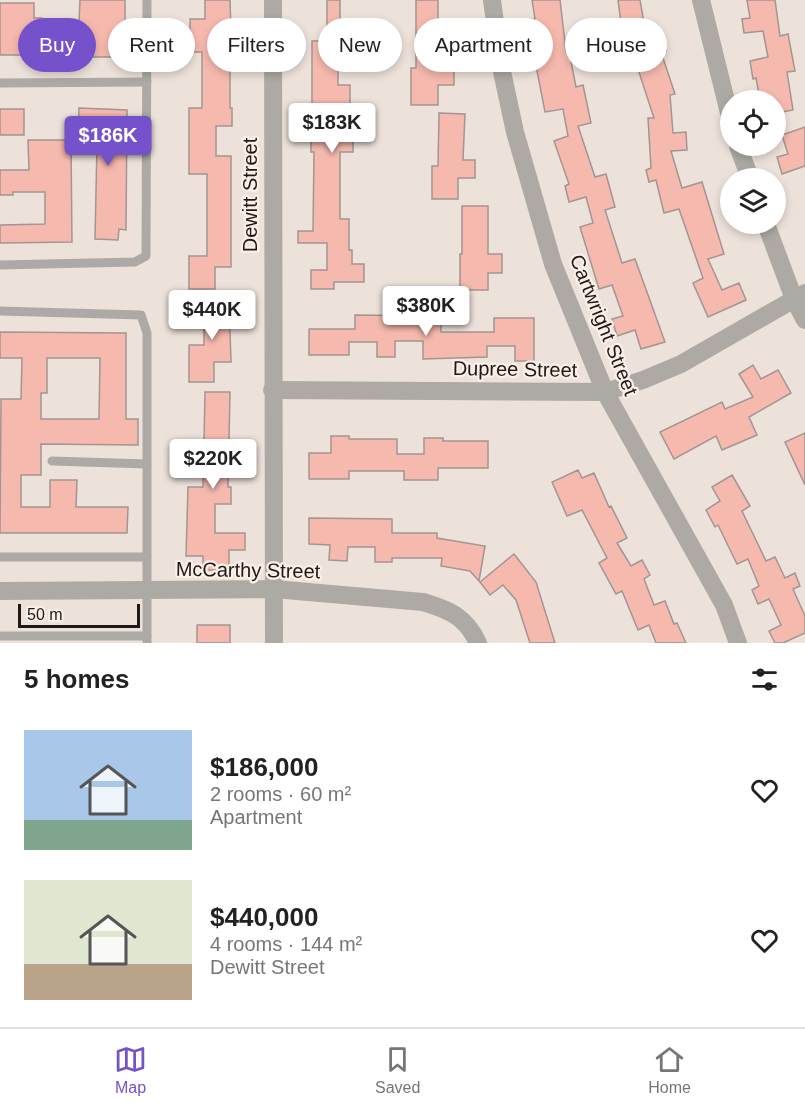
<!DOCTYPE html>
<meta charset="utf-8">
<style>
body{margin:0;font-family:Helvetica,sans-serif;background:#f2f2f2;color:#222;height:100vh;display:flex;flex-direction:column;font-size:22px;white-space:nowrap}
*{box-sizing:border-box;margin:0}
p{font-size:20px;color:#767676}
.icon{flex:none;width:33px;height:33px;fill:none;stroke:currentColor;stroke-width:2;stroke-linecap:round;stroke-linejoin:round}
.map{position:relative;height:643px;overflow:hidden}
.sheet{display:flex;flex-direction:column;background:#fff;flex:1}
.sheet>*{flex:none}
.hud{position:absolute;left:18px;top:18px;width:770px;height:54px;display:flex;gap:12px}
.fabs{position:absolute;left:720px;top:90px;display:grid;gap:12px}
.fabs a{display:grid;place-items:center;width:66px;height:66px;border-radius:50%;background:#fff;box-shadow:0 3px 9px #0003;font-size:30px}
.scale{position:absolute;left:18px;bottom:15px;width:122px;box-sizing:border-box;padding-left:6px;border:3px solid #1d1916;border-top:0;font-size:16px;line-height:21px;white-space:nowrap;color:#1d1916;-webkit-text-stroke:4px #fbefe8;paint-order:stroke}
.price{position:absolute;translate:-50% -51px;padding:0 14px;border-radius:6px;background:#fff;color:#222;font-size:20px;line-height:39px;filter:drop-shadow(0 2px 3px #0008)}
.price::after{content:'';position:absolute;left:50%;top:36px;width:18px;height:14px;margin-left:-9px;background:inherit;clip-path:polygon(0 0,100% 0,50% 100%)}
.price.on{background:#7551cb;color:#fff}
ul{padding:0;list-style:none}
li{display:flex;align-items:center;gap:18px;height:150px;padding:0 24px}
li span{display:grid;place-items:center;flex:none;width:168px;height:120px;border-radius:0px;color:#555}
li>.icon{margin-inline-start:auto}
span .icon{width:72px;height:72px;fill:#fffc;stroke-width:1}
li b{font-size:26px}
h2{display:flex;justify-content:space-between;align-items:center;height:72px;padding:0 24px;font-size:26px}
.pill{padding:0 21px;border-radius:27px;background:#fff;box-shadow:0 3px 9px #0003;font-size:21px;line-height:54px}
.pill.on{background:#7551cb;color:#fff}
.dock{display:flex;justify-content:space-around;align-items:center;height:84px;border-top:2px solid #e0e0e0;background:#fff;font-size:16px;color:#767676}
.dock a{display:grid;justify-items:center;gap:3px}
.dock .on{color:#7551cb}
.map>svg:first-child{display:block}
.building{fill:#f6b9ae;stroke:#a29593;stroke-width:1.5;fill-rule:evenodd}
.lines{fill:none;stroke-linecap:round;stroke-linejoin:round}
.lane{stroke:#adaaa5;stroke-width:9}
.street{stroke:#adaaa5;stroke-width:18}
.labels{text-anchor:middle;stroke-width:4.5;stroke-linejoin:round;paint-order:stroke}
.street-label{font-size:20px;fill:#1d1916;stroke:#fbefe8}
</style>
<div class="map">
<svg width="805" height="643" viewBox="0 0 805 643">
<rect width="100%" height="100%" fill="#ede2da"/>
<g class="building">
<path d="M80 0H125V57H81V44H74V22H79Z"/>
<path d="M205 0H230L231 32H216V62H230V108H232V126H216V156H231V267H215V289H189V256H207V174H189V108H202V52H190V19H205Z"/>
<path d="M327 0H340V20H354V54H338V85H350V113H353V152H340V219H349V250H352V264H364V282H334V289H311V270H327V243H298V231H313L314 152H311V134H327V106H312V41H327Z"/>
<path d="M416 0H438V21H446V68H454V85H438V105H411V68H416Z"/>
<path d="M532 0H560L566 51H569L576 87 583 85 591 123 578 126 595 177 606 174 615 207 605 210 622 263 635 259 665 342 641 349 635 330 617 336 612 319 623 316 612 285 599 289 580 227 593 223 586 197 569 202 565 186 569 184 554 141 568 136 563 109 545 112 527 20 535 19Z"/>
<path d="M618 0H640L646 34 662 32 666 51 661 52 675 94 670 95 673 133 686 132 687 150 671 151 682 188 702 182 724 254 708 259 722 290 739 283 746 300 708 317 693 283 703 278 679 209 664 213 656 180 649 182 646 170 651 168 648 118H654L634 57 624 58 618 23H621Z"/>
<path d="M747 0H775L780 36 788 34 795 71 787 72 793 110 776 113V100H760L756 78 753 79 750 61 768 57 763 31 744 33 742 19 750 18Z"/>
<path d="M0 3H34V18H42V39H34V55H0Z"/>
<path d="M79 108 127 110 126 230 119 229 118 240 95 239 97 144H78Z"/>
<rect x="0" y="109" width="24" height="26"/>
<path d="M439 113 465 114 463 160H475V178H458V199H432V166H438Z"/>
<path d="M805 127V166L782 174 777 157 788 154 782 135Z"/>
<path d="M28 140H71L72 242 0 243V225L45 224V192H13V195H0V170H29Z"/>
<path d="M462 206H488V254H502V273H488V290H460V254H462Z"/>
<path d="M204 297H229L231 362H214V382H189V345H204Z"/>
<path d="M355 315 441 316V332H494V318H534V361H515V346H487V357L423 359V341H395V357H377V342H349V355H309V329H355Z"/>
<path d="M0 332 126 333V419H138V445L41 444V475H21V507H50V480H77L76 507H128L127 533H0L1 399H21L22 358H0ZM47 358H100L99 419H41V393H47Z"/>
<path d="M753 365 761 379 778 370 791 393 749 417 757 435 722 450 716 436 674 459 660 432 722 402 725 409 753 397 739 374Z"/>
<path d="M205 392H230L228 487H231V504H215V533H245V550H229V570H203V556H186L188 487H203Z"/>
<path d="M805 433V485L785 442Z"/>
<path d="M331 436H349V439H397V454H424V438H443V441H488V468H438V480H404V471H349V479H309V453H331Z"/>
<path d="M578 470 582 478 594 473 609 507 611 506 627 538 617 543 631 566 642 560 650 575 644 579 654 605 665 601 674 624 677 623 686 643H656L649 625 638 630 622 591 616 594 599 563 607 558 582 510 567 516 552 482Z"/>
<path d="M732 475 750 506 742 511 766 561 775 557 785 578 795 573 800 586 793 589 805 616V633L783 643H775L769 631 781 625 769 599 758 604 752 590 759 586 748 559 737 564 718 525 715 527 706 510 720 501 712 487Z"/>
<path d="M309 518 392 519V533H437V538L485 546 479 581 470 571 441 566 442 558H392V562H375V547H348L347 561 329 560 330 545 309 544Z"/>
<path d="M514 554 536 582 555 643H530L516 600 503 585 490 595 480 582Z"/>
<rect x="197" y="625" width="33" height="18"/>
</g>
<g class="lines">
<g class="lane">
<path d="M0 83 147 82"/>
<path d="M0 265 135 262 146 256 147 0"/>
<path d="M0 311 141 315 147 333V643"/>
<path d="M52 461 147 464"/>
<path d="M0 557H147"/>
<path d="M0 636H147"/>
</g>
<g class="street">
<path d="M273 0 274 643"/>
<path d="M492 0 501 67 515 132 553 264 605 392 724 605 738 643"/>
<path d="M701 0 730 117"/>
<path d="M738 146 750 178"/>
<path d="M766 224 794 299 805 320"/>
<path d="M272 390 605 392 643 380 681 364 805 293"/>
<path d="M0 591 274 589 423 602C450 610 466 617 478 643"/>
</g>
</g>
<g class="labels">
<g class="street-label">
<text transform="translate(250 195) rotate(-90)" y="7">Dewitt Street</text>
<text transform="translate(604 325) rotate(68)" y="7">Cartwright Street</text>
<text transform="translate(515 369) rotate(1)" y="7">Dupree Street</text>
<text transform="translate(248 570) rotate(1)" y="7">McCarthy Street</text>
</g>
</g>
</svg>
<div class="fabs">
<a><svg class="icon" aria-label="locate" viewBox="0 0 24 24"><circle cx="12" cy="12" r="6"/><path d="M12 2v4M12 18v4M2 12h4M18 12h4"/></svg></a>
<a><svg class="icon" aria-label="layers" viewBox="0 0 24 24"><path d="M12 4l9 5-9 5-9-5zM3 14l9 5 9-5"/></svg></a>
</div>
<div class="scale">50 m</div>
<b class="price" style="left:332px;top:154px">$183K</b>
<b class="price on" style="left:108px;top:167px">$186K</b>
<b class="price" style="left:426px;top:337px">$380K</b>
<b class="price" style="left:212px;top:341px">$440K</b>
<b class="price" style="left:213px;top:490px">$220K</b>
<div class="hud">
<a class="pill on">Buy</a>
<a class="pill">Rent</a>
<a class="pill">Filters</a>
<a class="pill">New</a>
<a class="pill">Apartment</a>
<a class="pill">House</a>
</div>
</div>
<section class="sheet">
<h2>5 homes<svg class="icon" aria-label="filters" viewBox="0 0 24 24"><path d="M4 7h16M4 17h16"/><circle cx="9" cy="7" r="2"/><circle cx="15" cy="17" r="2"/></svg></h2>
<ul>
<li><span style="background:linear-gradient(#a9c7e8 75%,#7fa58c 0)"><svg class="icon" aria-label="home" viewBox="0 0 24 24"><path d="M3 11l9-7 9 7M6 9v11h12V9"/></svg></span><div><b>$186,000</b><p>2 rooms · 60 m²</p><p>Apartment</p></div><svg class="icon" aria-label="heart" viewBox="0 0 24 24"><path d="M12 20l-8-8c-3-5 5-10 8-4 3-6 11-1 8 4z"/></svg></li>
<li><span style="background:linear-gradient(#dfe7d0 70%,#b9a48a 0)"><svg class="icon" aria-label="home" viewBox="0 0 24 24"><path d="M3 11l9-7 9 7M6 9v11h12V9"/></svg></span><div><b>$440,000</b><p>4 rooms · 144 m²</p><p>Dewitt Street</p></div><svg class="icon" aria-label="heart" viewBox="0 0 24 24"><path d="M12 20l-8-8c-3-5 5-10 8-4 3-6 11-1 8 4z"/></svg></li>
</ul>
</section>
<nav class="dock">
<a class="on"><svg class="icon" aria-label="map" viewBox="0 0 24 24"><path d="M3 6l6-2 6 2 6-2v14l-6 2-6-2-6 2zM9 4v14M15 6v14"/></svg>Map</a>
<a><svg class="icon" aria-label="saved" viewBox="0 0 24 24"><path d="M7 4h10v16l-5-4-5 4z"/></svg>Saved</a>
<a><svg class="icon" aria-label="home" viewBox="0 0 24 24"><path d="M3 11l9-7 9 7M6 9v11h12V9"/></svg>Home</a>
</nav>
